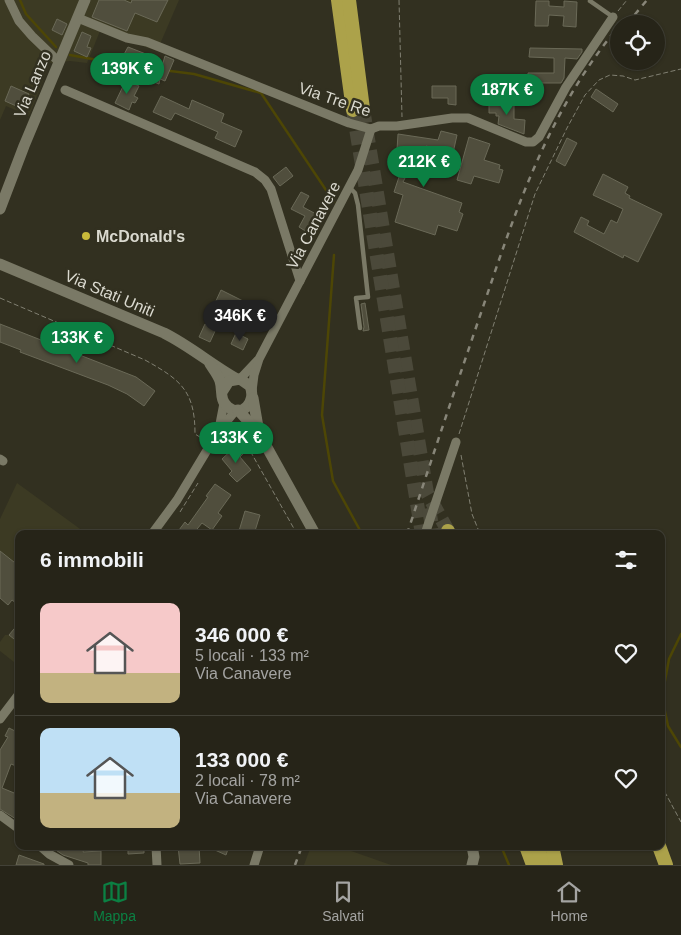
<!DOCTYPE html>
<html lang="it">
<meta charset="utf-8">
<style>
body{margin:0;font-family:Arial,sans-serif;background:#323025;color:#f1f3f6;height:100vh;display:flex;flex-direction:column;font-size:19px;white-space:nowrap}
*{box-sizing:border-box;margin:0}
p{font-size:16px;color:#a4a4a2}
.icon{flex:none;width:28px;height:28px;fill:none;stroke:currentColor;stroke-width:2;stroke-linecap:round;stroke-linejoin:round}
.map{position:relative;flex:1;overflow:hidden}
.drawer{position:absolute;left:15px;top:530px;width:650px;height:320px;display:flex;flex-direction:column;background:#262418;border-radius:10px;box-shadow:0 1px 4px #0004,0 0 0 1px #424137}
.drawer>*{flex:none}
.controls{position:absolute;left:610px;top:15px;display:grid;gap:10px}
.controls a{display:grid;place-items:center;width:55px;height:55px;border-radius:50%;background:#262418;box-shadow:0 1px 4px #0004,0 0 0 1px #424137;font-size:25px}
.price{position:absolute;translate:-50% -42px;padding:0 11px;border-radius:18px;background:#0b8043;color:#fff;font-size:16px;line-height:32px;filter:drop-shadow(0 1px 2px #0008)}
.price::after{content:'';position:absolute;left:50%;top:30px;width:15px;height:11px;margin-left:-8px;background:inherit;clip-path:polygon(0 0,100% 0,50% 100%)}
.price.current{background:#222;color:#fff}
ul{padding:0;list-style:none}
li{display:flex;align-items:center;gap:15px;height:125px;padding:0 25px}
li+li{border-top:1px solid #424137}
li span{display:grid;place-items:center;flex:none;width:140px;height:100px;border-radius:10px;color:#555}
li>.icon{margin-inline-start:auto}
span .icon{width:60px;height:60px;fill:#fffc;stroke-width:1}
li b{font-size:21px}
h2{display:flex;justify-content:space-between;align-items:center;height:60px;padding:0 25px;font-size:21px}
.tab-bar{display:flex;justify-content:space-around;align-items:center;height:70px;border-top:1px solid #424137;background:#262418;font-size:14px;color:#a4a4a2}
.tab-bar a{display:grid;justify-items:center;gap:2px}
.tab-bar .current{color:#0b8043}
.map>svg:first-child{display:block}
.built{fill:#3c3a23}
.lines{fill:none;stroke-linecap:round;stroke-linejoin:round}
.stream{stroke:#4d4605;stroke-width:2.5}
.building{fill:#504e3d;stroke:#6a6957}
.trunk-tunnel{stroke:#4b493a;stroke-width:14;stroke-dasharray:14 7;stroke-linecap:butt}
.path{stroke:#818072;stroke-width:1;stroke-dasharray:5 2.5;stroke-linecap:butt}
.service{stroke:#7a7966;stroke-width:4.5}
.minor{stroke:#7a7966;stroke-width:9}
.tertiary{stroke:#7a7966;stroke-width:11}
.trunk{stroke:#aca24a;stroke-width:14}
.rail{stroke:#888679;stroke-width:2.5;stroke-dasharray:6 6;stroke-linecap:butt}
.poi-dot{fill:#c9ba3a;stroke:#323020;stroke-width:2}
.labels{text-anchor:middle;stroke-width:5;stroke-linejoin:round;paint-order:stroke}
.street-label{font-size:16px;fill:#dad9cf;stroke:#323020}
.poi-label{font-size:16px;font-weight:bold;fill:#dad9cf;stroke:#323020;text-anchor:start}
</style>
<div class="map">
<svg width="681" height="865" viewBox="0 0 681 865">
<rect width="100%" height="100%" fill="#323020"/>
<g class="built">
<path d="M0 0H179L157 51 100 31 87 63 70 61 50 63 29 116 6 106 0 120Z"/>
<path d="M17 483 87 534H19V566L0 551V519Z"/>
<path d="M19 623V666L0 651V642L5 635H9Z"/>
<path d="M311 846H337L391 865H304Z"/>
</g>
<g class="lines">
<g class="stream">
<path d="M20 0 26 14 56 47"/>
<path d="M70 55 131 66 194 74 261 93 334 202"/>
<path d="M334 255 322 415 333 481 362 534"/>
<path d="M681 634 669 659 662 697 668 726 681 747"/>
<path d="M501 846 509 865"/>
</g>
</g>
<g class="building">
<path d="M99 0H124L131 3 132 0H168L157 22 135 13 127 31 92 17Z"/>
<path d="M536 1H549V6L564 7V1L577 2 576 27 563 26 564 16 549 15 548 26H535Z"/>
<path d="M57 19 67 24 62 35 52 30Z"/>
<path d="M82 32 91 36 87 47 91 48 87 57 74 51Z"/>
<path d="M128 47 151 56 147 66 123 62 125 59 122 58Z"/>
<path d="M530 48 582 49V52L577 59 565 58 564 78 561 83H528V73H554V58L529 57Z"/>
<path d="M165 56 174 60 165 81 160 79 159 84 146 79 150 69 160 73Z"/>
<path d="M126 80 139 86 134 96 138 98 135 103 132 102 129 110 115 103Z"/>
<path d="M11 86 29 94 23 109 5 101Z"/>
<path d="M432 86H456V105L448 104V98H432Z"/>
<path d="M596 89 618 104 613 112 591 97Z"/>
<path d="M161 96 189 109 192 100 224 114 221 122 242 131 235 147 215 138 218 132 175 113 171 120 153 112Z"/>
<path d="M489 102 514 103V119L525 120 524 134 498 124 499 116H496V113H489Z"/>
<path d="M441 131 457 135 453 153 426 146 424 155 418 153 415 172 409 170 403 182 462 203 459 212 463 214 457 231 438 225 435 235 395 222 403 195 394 192 400 174 395 173 400 151 397 150 398 134 438 140Z"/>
<path d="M469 137 490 144 484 160 500 165 499 169 503 170 499 183 474 176 471 184 457 180Z"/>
<path d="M567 138 577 143 565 166 556 161Z"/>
<path d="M286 167 293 176 280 186 273 177Z"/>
<path d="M603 174 628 187 625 193 630 196 629 198 662 214 638 262 624 255 623 258 574 232 581 217 589 221 587 225 604 234 611 220 617 223 623 209 593 195Z"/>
<path d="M301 192 309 196 303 207 316 214 307 232 299 227 305 216 291 209Z"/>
<path d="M221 290 267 313 261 325 215 303Z"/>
<path d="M365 303 369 330 363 331 364 327 361 304Z"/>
<path d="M0 324 136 377 155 391 144 406 127 394 108 385 20 352 21 350 0 342Z"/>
<path d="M205 324 216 329 210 342 199 337Z"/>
<path d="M236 333 248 339 243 350 231 344Z"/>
<path d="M236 446 243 454 240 457 251 470 237 482 229 474 232 471 222 459Z"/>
<path d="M215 484 231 495 218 513 222 516 212 530 202 523 193 534H176L185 522 188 525 208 497 206 496Z"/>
<path d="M245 511 260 515 254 534 239 531Z"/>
<path d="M0 551 19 566V599L16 603 12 600 8 605 0 598Z"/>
<path d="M19 623V643L9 635Z"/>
<path d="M9 728 19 733V761L16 766 11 764 2 788 19 795V821L0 809V750L8 737 5 736Z"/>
<path d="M50 846H85L83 852 101 851V865H88V863L63 855Z"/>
<path d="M128 846H144V853L128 854Z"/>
<path d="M178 846H199L200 863 180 864Z"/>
<path d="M206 846H229L226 855Z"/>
<path d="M19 855 44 864V865H16Z"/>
</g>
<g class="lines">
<g class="trunk-tunnel">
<path d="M363 109 427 493 448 531"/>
<path d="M353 110 422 534"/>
<path d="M429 508 433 534"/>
</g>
<g class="path">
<path d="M399 0 402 117"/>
<path d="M618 11 627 0"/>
<path d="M0 298 145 360C181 380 195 391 195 434L203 439"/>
<path d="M459 434 535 194 567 128 585 95 599 80 610 75 623 76 635 80 681 69"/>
<path d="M222 444C229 436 235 436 244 440L297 534"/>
<path d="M461 455 472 514 480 534"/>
<path d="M180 512 198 483"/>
<path d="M661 785 681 822"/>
</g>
<g class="service">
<path d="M590 1 613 17"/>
<path d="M349 187 355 193 358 205 368 297 356 298 360 328"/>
</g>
<g class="minor">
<path d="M9 0 19 21 32 36 59 62"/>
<path d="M78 18 127 38 147 42 349 123 371 129 379 126H397L452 118H468L526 142H533L539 137 566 87 613 17"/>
<path d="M65 90 255 172 265 180 271 189 300 281"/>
<path d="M240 379 257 361"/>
<path d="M252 391 254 375 259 359 358 170 371 129"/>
<path d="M219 429 224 403"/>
<path d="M0 459 3 461"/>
<path d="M152 534 177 500 218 432 236 410"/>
<path d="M425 534 456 442"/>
<path d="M0 719 19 694"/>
<path d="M0 815 19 829"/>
<path d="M40 846 49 854 69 865"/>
<path d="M156 846 157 865"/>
<path d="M254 865 260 846"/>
</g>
<g class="tertiary">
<path d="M0 209 24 146 85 0"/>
<path d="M0 264 164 333C190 346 212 365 237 379"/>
<path d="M210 364C214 370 218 375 220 381 223 390 219 400 228 407 242 418 257 402 250 386L240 379 229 381 222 392"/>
<path d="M253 398 259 433"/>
<path d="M238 410 259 433 315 534"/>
<path d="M472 865 474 857 472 846"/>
</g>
<g class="trunk">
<path d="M338 0 353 110"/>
<path d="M349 0 363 109"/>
<path d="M448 531 449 534"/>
<path d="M526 846 533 865"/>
<path d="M536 846 545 865"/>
<path d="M552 846 556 865"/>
<path d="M659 846 666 865"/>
</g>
<g class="rail">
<path d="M627 24 647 0"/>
<path d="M407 534C432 458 457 383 483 307 517 206 549 110 619 26"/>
<path d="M295 865 302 846"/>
</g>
</g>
<circle class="poi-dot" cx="86" cy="236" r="5"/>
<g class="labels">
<g class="street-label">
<text transform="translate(32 84) rotate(-67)" y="6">Via Lanzo</text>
<text transform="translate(335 99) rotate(19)" y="6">Via Tre Re</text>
<text transform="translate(313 225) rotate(-62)" y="6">Via Canavere</text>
<text transform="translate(110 293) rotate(23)" y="6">Via Stati Uniti</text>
</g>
<g class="poi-label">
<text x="96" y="242">McDonald's</text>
</g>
</g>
</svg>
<div class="controls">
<a><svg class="icon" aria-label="locate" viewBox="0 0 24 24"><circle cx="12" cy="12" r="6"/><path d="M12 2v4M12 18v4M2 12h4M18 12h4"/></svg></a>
</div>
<b class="price" style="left:127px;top:95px">139K €</b>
<b class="price" style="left:507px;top:116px">187K €</b>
<b class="price" style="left:424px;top:188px">212K €</b>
<b class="price current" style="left:240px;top:342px">346K €</b>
<b class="price" style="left:77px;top:364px">133K €</b>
<b class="price" style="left:236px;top:464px">133K €</b>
<section class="drawer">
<h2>6 immobili<svg class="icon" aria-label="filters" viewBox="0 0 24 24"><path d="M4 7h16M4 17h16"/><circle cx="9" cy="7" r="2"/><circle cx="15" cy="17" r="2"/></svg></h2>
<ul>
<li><span style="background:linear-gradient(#f6c9c9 70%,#c2b280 0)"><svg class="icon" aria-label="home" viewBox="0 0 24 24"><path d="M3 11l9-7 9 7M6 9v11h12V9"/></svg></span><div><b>346 000 €</b><p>5 locali · 133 m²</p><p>Via Canavere</p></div><svg class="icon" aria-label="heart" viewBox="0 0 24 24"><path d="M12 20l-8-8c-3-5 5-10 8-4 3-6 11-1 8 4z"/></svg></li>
<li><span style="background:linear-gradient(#bfe0f5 65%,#c2b280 0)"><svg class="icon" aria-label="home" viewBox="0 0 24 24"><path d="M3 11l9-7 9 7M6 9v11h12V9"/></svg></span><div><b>133 000 €</b><p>2 locali · 78 m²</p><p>Via Canavere</p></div><svg class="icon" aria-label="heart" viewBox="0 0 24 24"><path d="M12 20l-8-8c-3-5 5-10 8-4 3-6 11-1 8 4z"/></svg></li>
</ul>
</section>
</div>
<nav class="tab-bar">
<a class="current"><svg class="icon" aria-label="map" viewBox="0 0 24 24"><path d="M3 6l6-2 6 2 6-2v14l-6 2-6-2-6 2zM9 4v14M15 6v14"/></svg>Mappa</a>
<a><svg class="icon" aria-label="saved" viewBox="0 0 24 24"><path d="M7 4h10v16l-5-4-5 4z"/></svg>Salvati</a>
<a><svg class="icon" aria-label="home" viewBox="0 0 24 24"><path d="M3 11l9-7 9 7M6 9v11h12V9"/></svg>Home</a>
</nav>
